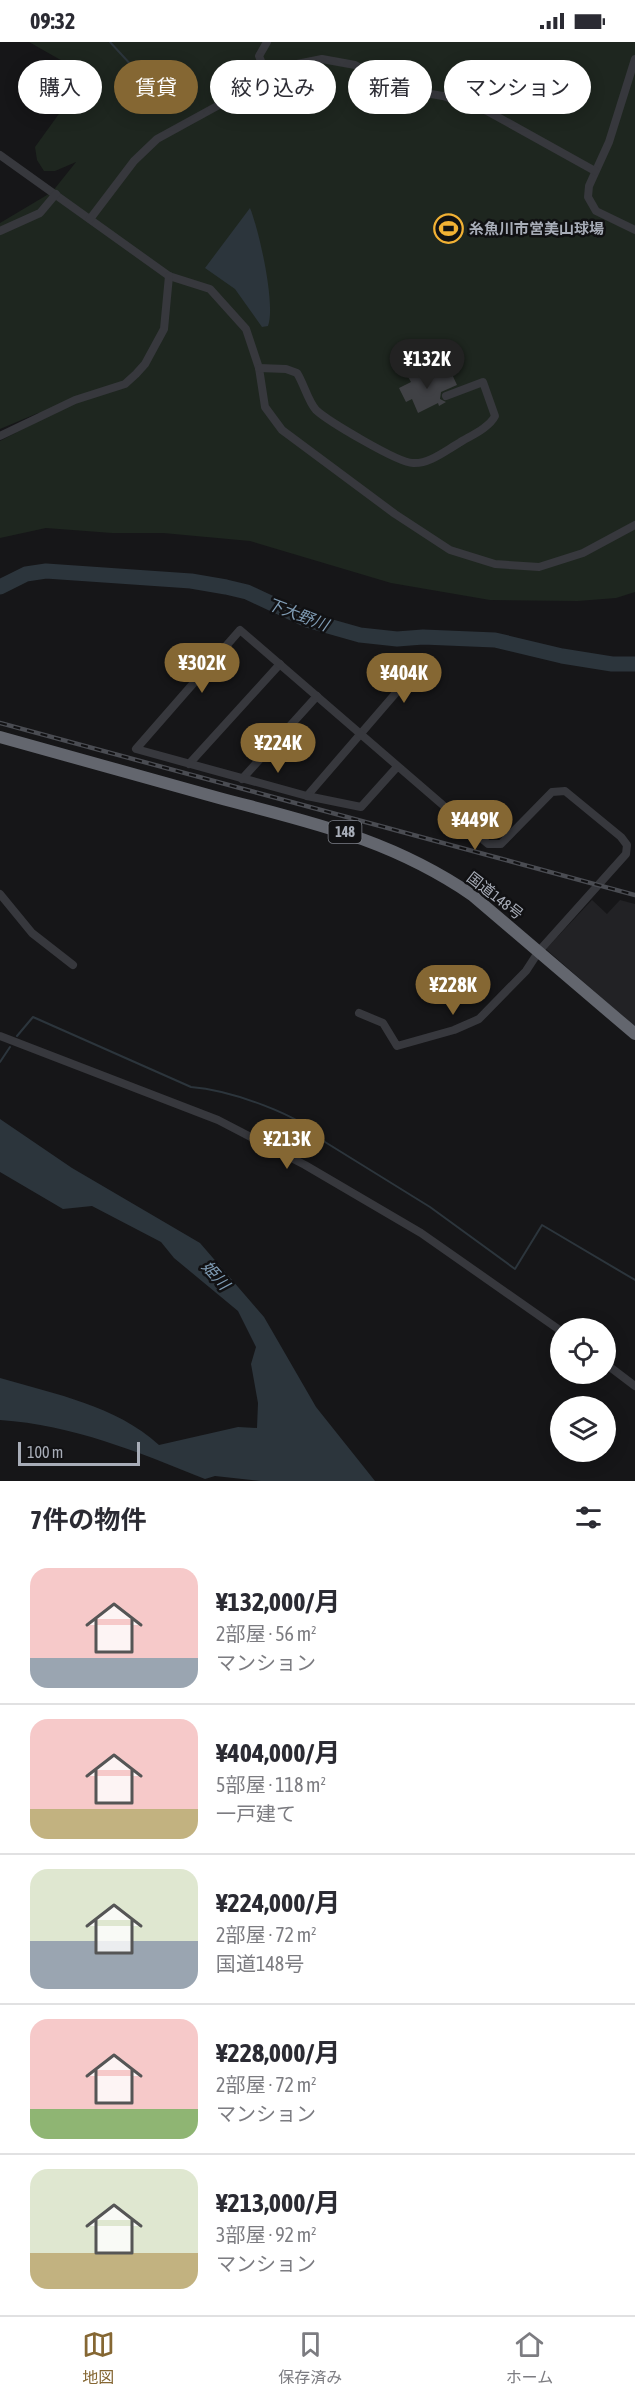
<!DOCTYPE html>
<html lang="ja">
<meta charset="utf-8">
<style>
body{margin:0;font-family:"Asap Condensed","Noto Sans JP",sans-serif;background:#f2f2f3;color:#2b2b33;height:100vh;display:flex;flex-direction:column;font-size:22px;white-space:nowrap}
*{box-sizing:border-box;margin:0}
p{font-size:20px;color:#7c7c81}
.icon{flex:none;width:33px;height:33px;fill:none;stroke:currentColor;stroke-width:2;stroke-linecap:round;stroke-linejoin:round}
.map{position:relative;height:1439px;overflow:hidden}
.sheet{display:flex;flex-direction:column;background:#fff;flex:1}
.sheet>*{flex:none}
.top-card{position:absolute;left:18px;top:18px;width:600px;height:54px;display:flex;gap:12px}
.buttons{position:absolute;left:550px;top:1276px;display:grid;gap:12px}
.buttons a{display:grid;place-items:center;width:66px;height:66px;border-radius:50%;background:#fff;box-shadow:0 3px 15px #0003;font-size:30px}
.scale{position:absolute;left:18px;bottom:15px;width:122px;box-sizing:border-box;padding-left:6px;border:3px solid #a8adb8;border-top:0;font-size:16px;line-height:21px;white-space:nowrap;color:#a8adb8;-webkit-text-stroke:4px #111113;paint-order:stroke}
.price{position:absolute;translate:-50% -51px;padding:0 14px;border-radius:21px;background:#856733;color:#fff;font-size:20px;line-height:39px;filter:drop-shadow(0 2px 3px #0008)}
.price::after{content:'';position:absolute;left:50%;top:36px;width:18px;height:14px;margin-left:-9px;background:inherit;clip-path:polygon(0 0,100% 0,50% 100%)}
.price.active{background:#222;color:#fff}
ul{padding:0;list-style:none}
li{display:flex;align-items:center;gap:18px;height:150px;padding:0 30px}
li+li{border-top:2px solid #e1e1e2}
li span{display:grid;place-items:center;flex:none;width:168px;height:120px;border-radius:18px;color:#555}
li>.icon{margin-inline-start:auto}
span .icon{width:72px;height:72px;fill:#fffc;stroke-width:1}
li b{font-size:26px}
h2{display:flex;justify-content:space-between;align-items:center;height:72px;padding:0 30px;font-size:26px}
.pill{padding:0 21px;border-radius:27px;background:#fff;box-shadow:0 3px 15px #0003;font-size:21px;line-height:54px}
.pill.active{background:#856733;color:#fff}
.status{display:flex;justify-content:space-between;align-items:center;height:42px;padding:0 30px;background:#fff;direction:ltr}
.status svg{height:16px;fill:currentColor}
.tabs{display:flex;justify-content:space-around;align-items:center;height:84px;border-top:2px solid #e1e1e2;background:#fff;font-size:16px;color:#7c7c81}
.tabs a{display:grid;justify-items:center;gap:3px}
.tabs .active{color:#856733}
.map>svg:first-child{display:block}
.built{fill:#222225}
.green{fill:#1e261f}
.water{fill:#2c353c}
.lines{fill:none;stroke-linecap:round;stroke-linejoin:round}
.stream{stroke:#2c353c;stroke-width:2}
.river{stroke:#2c353c;stroke-width:15}
.building{fill:#404145}
.minor{stroke:#37383d;stroke-width:8}
.highway{stroke:#63666e;stroke-width:12}
.rail-casing{stroke:#4a4c52;stroke-width:4.5}
.rail{stroke:#111113;stroke-width:2;stroke-dasharray:7;stroke-linecap:butt}
.labels{text-anchor:middle;stroke-width:5;stroke-linejoin:round;paint-order:stroke}
.shield{fill:#111113;stroke:#7b7e86;stroke-width:1.5}
.shield-label{font-size:14px;font-weight:bold;fill:#a8adb8}
.poi-label{font-size:15px;font-weight:bold;fill:#a8adb8;stroke:#111113;text-anchor:start}
.street-label{font-size:15px;fill:#a8adb8;stroke:#111113}
.water-label{font-size:16px;font-style:italic;fill:#7f9bb3;stroke:#111113}
</style>
<div class="status"><b>09:32</b><svg viewBox="0 0 49 12"><path d="M0 12V9h3v3zM5 12V6h3v6zM10 12V3h3v9zM15 12V0h3v12zM26 1h20v11H26zM47 4h2v5h-2z"/></svg></div>
<div class="map">
<svg width="635" height="1439" viewBox="0 0 635 1439">
<rect width="100%" height="100%" fill="#161618"/>
<path class="built" d="M592 858 607 872 620 858 635 862V985L546 907Z"/>
<path class="green" d="M29 0H635V550L616 556 578 559 490 558 391 541 250 499 163 491H112L46 486 0 496V399L53 371H38L0 387V181L52 150 76 120 55 129H44L37 118 35 105 87 33Z"/>
<g class="water">
<path d="M250 166C259 188 276 263 268 284L262 285 235 247 205 226Z"/>
<path d="M0 1077 72 1126 200 1201 264 1275 316 1365 375 1439H261L215 1434 205 1437C138 1410 73 1383 0 1378V1336C57 1353 115 1363 159 1403L238 1385 257 1386 258 1361 251 1322 256 1305 238 1269 174 1216 161 1200 92 1164 63 1167 0 1130Z"/>
</g>
<g class="lines">
<g class="stream">
<path d="M110 0 133 25"/>
<path d="M17 994 33 975 191 1045C228 1048 302 1072 325 1100L430 1165 515 1227 542 1183 635 1238"/>
<path d="M0 1020 10 1005"/>
</g>
<path class="river" d="M0 545 26 532 46 529 191 539 226 545 247 550 307 578 360 593 397 597 423 595 495 598 562 614 612 622H635"/>
</g>
<path class="building" d="M419 328 425 340 450 328 457 343 441 350 440 357 446 360 439 364 438 361 418 371 412 357 406 360 399 346 411 340 407 333Z"/>
<g class="lines">
<g class="minor">
<path d="M267 0 259 14 268 36"/>
<path d="M635 17 609 100 589 144 588 155 596 169 635 188"/>
<path d="M0 113 169 234 210 247 246 287 259 326 265 365 282 388 395 472 450 508 495 522 539 525 583 511 635 483"/>
<path d="M90 177 134 119 157 97 292 23 322 17 355 23 394 46 443 54 487 69 595 129"/>
<path d="M0 189 40 171 56 152"/>
<path d="M259 326 286 327 297 331C304 342 308 359 316 368 328 379 398 421 413 421 429 422 445 409 459 401 470 394 489 386 495 374L483 340 446 354"/>
<path d="M0 394 75 358 125 342 136 332 145 322 164 287 169 234"/>
<path d="M189 722 280 622"/>
<path d="M242 737 317 654"/>
<path d="M307 754 426 616"/>
<path d="M0 852 32 891 73 923"/>
<path d="M359 971 383 981 397 1004 454 988 479 977 526 929 539 909 626 812 627 803 621 795 565 749 552 750 501 802H488L240 588 136 707 307 754 361 765 397 725"/>
<path d="M0 994 218 1078 305 1123 421 1191 561 1289"/>
<path d="M606 1322 635 1344"/>
</g>
<path class="highway" d="M0 695C73 715 146 736 219 756 313 781 390 797 472 853L635 992"/>
<defs>
<path id="rail" d="M0 681 635 853"/>
</defs>
<use href="#rail" class="rail-casing"/>
<use href="#rail" class="rail"/>
</g>
<defs>
<symbol id="stadium-ring" viewBox="-11 -11 22 22"><circle r="9.5" fill="#111113" stroke="#f2b134" stroke-width="1.5"/><path d="M0-5a6.5 5 0 1 0 0 10a6.5 5 0 1 0 0-10ZM-3.5-1.8h7v3.6h-7Z" fill="#f2b134"/></symbol>
</defs>
<g fill-rule="evenodd">
<use href="#stadium-ring" x="432" y="170" width="33" height="33"/>
</g>
<g class="labels">
<rect class="shield" x="328.5" y="779" width="33" height="22" rx="4.5"/>
<g class="shield-label">
<text x="345" y="795">148</text>
</g>
<g class="poi-label">
<text x="469" y="192">糸魚川市営美山球場</text>
</g>
<g class="street-label">
<text transform="translate(495 854) rotate(38)" y="5">国道148号</text>
</g>
<g class="water-label">
<text transform="translate(298 572) rotate(21)" y="6">下大野川</text>
<text transform="translate(216 1233) rotate(48)" y="6">姫川</text>
</g>
</g>
</svg>
<div class="buttons">
<a><svg class="icon" aria-label="locate" viewBox="0 0 24 24"><circle cx="12" cy="12" r="6"/><path d="M12 2v4M12 18v4M2 12h4M18 12h4"/></svg></a>
<a><svg class="icon" aria-label="layers" viewBox="0 0 24 24"><path d="M12 4l9 5-9 5-9-5zM3 14l9 5 9-5"/></svg></a>
</div>
<div class="scale">100 m</div>
<b class="price active" style="left:427px;top:348px">¥132K</b>
<b class="price" style="left:202px;top:652px">¥302K</b>
<b class="price" style="left:404px;top:662px">¥404K</b>
<b class="price" style="left:278px;top:732px">¥224K</b>
<b class="price" style="left:475px;top:809px">¥449K</b>
<b class="price" style="left:453px;top:974px">¥228K</b>
<b class="price" style="left:287px;top:1128px">¥213K</b>
<div class="top-card">
<a class="pill">購入</a>
<a class="pill active">賃貸</a>
<a class="pill">絞り込み</a>
<a class="pill">新着</a>
<a class="pill">マンション</a>
</div>
</div>
<section class="sheet">
<h2>7件の物件<svg class="icon" aria-label="filters" viewBox="0 0 24 24"><path d="M4 7h16M4 17h16"/><circle cx="9" cy="7" r="2"/><circle cx="15" cy="17" r="2"/></svg></h2>
<ul>
<li><span style="background:linear-gradient(#f6c9c9 75%,#9aa5b1 0)"><svg class="icon" aria-label="home" viewBox="0 0 24 24"><path d="M3 11l9-7 9 7M6 9v11h12V9"/></svg></span><div><b>¥132,000/月</b><p>2部屋 · 56 m²</p><p>マンション</p></div></li>
<li><span style="background:linear-gradient(#f6c9c9 75%,#c2b280 0)"><svg class="icon" aria-label="home" viewBox="0 0 24 24"><path d="M3 11l9-7 9 7M6 9v11h12V9"/></svg></span><div><b>¥404,000/月</b><p>5部屋 · 118 m²</p><p>一戸建て</p></div></li>
<li><span style="background:linear-gradient(#dfe7d0 60%,#9aa5b1 0)"><svg class="icon" aria-label="home" viewBox="0 0 24 24"><path d="M3 11l9-7 9 7M6 9v11h12V9"/></svg></span><div><b>¥224,000/月</b><p>2部屋 · 72 m²</p><p>国道148号</p></div></li>
<li><span style="background:linear-gradient(#f6c9c9 75%,#8fb573 0)"><svg class="icon" aria-label="home" viewBox="0 0 24 24"><path d="M3 11l9-7 9 7M6 9v11h12V9"/></svg></span><div><b>¥228,000/月</b><p>2部屋 · 72 m²</p><p>マンション</p></div></li>
<li><span style="background:linear-gradient(#dfe7d0 70%,#c2b280 0)"><svg class="icon" aria-label="home" viewBox="0 0 24 24"><path d="M3 11l9-7 9 7M6 9v11h12V9"/></svg></span><div><b>¥213,000/月</b><p>3部屋 · 92 m²</p><p>マンション</p></div></li>
</ul>
</section>
<nav class="tabs">
<a class="active"><svg class="icon" aria-label="map" viewBox="0 0 24 24"><path d="M3 6l6-2 6 2 6-2v14l-6 2-6-2-6 2zM9 4v14M15 6v14"/></svg>地図</a>
<a><svg class="icon" aria-label="saved" viewBox="0 0 24 24"><path d="M7 4h10v16l-5-4-5 4z"/></svg>保存済み</a>
<a><svg class="icon" aria-label="home" viewBox="0 0 24 24"><path d="M3 11l9-7 9 7M6 9v11h12V9"/></svg>ホーム</a>
</nav>
